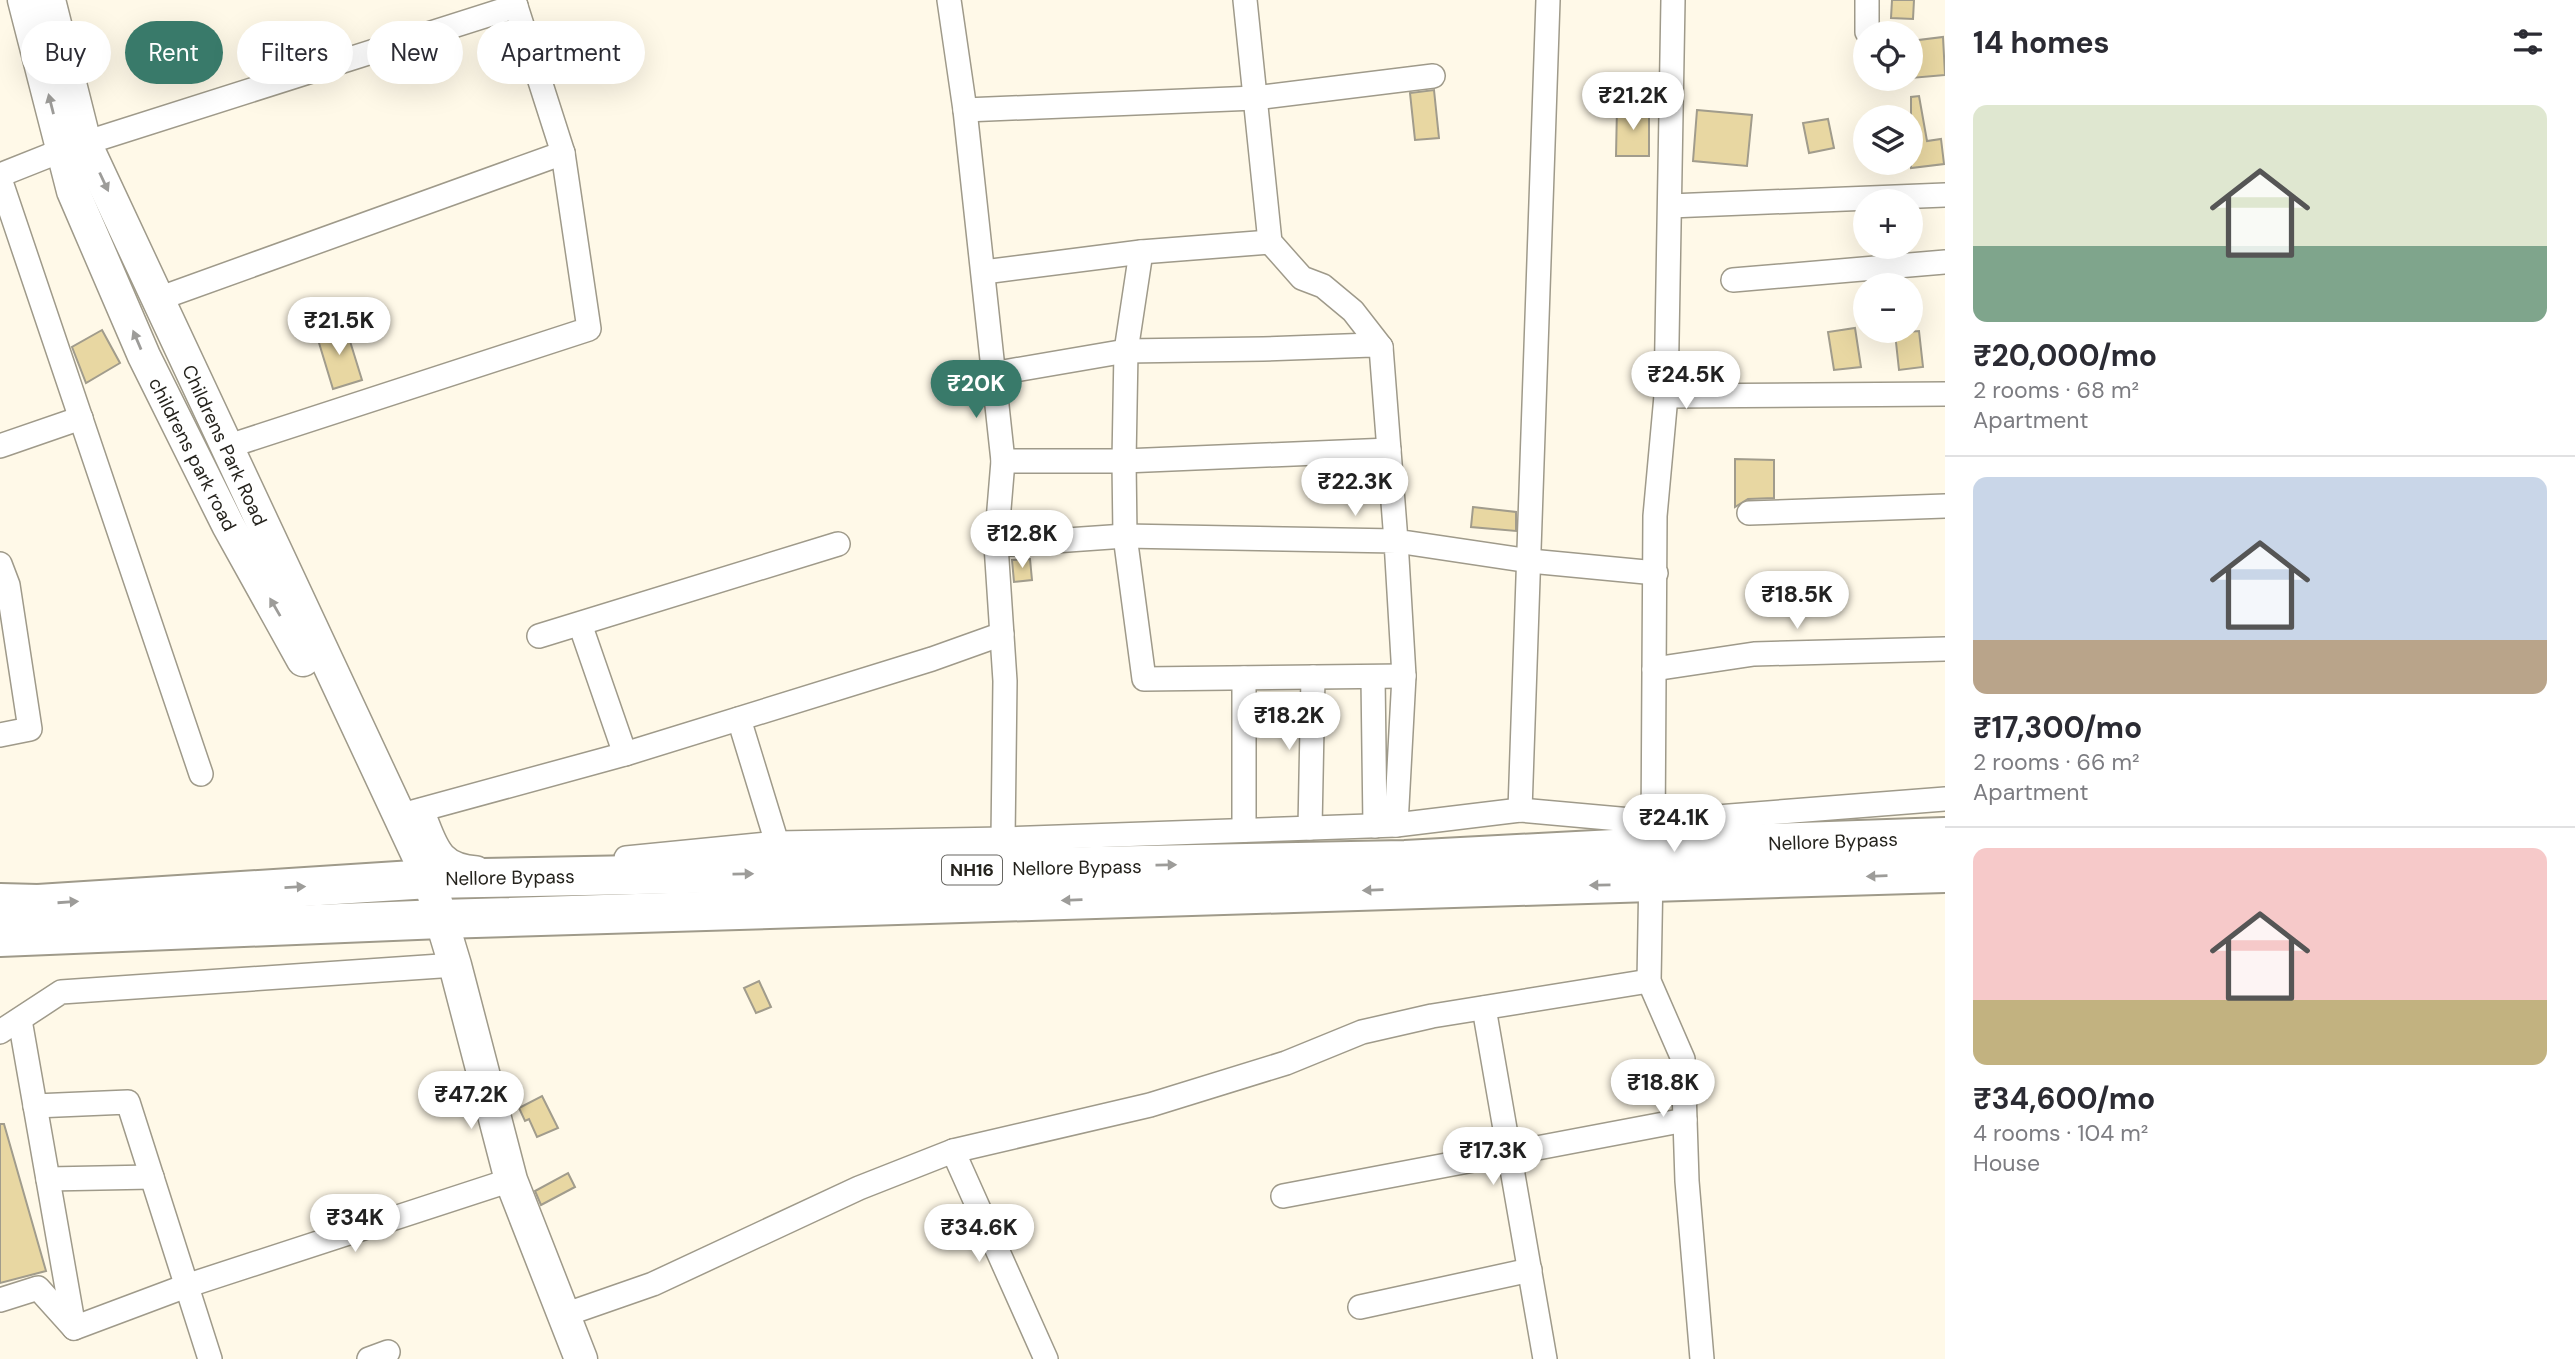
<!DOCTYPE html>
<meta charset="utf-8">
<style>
body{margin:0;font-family:"DM Sans",sans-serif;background:#f2f2f3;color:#2b2b33;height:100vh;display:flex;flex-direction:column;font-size:26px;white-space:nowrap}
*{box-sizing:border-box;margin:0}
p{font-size:23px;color:#7c7c81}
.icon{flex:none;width:38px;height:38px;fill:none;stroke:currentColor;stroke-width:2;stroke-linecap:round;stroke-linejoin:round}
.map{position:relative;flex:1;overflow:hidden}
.sheet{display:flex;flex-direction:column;background:#fff;width:630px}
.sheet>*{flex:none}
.guide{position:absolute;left:21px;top:21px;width:665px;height:63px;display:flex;gap:14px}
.tools{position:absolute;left:1853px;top:21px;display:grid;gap:14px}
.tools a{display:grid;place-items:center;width:70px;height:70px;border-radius:50%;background:#fff;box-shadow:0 7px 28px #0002;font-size:35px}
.price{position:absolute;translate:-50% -60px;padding:0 16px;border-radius:24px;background:#fff;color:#222;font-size:23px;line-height:46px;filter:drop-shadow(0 2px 4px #0008)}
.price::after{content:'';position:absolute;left:50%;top:42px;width:21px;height:16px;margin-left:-10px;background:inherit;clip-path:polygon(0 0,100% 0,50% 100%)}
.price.active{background:#397a6a;color:#fff}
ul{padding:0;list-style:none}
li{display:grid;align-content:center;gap:14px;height:371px;padding:0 28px}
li+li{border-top:2px solid #e1e1e2}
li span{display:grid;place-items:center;height:217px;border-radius:14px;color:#555}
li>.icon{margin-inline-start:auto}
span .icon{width:126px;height:126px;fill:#fffc;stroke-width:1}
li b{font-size:30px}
h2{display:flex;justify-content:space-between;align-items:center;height:84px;padding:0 28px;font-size:30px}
.chip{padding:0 24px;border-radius:32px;background:#fff;box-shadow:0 7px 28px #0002;font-size:24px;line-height:63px}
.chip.active{background:#397a6a;color:#fff}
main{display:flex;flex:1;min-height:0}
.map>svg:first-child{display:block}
.building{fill:#e8d7a2;stroke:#a19c8c;stroke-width:2}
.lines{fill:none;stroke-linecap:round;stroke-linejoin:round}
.street-casing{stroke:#9f9a8a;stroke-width:26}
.secondary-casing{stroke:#9f9a8a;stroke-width:35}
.highway-casing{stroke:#9f9a8a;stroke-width:42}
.street{stroke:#fff;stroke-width:23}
.secondary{stroke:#fff;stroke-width:32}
.highway{stroke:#fff;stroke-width:38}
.oneway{fill:#9d9c99}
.labels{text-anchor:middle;stroke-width:7;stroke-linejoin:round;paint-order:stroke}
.shield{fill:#fff;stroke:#666561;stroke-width:2}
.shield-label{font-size:18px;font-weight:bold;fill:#25231d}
.street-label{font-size:19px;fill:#25231d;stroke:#fff}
</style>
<main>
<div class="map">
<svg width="1945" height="1359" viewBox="0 0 1945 1359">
<rect width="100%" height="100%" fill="#fff9e8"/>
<g class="building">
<path d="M1892 0H1914L1913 19 1891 18Z"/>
<path d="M1943 37 1945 75 1911 78V41Z"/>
<path d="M1434 90 1439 138 1415 140 1410 93Z"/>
<path d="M1919 96 1927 141 1941 139 1944 164 1911 168V97Z"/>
<path d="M1617 107 1649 108V156H1616Z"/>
<path d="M1697 110 1752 115 1747 166 1693 161Z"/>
<path d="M1828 119 1834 148 1809 153 1803 123Z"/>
<path d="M345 325 362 380 333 389 316 333Z"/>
<path d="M1855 328 1861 367 1834 370 1828 332Z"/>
<path d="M102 330 120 363 86 383 72 347Z"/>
<path d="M1919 331 1923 367 1899 370 1895 333Z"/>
<path d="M1735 459 1774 460V498L1748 499 1735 507Z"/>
<path d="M1473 507 1516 512V531L1471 527Z"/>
<path d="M1030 559 1032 580 1014 582 1012 560Z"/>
<path d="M759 981 771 1007 756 1013 744 988Z"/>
<path d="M542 1096 558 1128 537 1137 529 1119 525 1121 519 1108Z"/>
<path d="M0 1124H4L46 1271 0 1283Z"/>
<path d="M568 1173 575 1187 541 1205 535 1191Z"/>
</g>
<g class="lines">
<defs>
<g id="street">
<path d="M949 0 965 110 1003 461 996 545 1005 681 1003 839"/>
<path d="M1245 0 1270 242 1302 278 1323 286 1353 311 1381 347 1396 541 1530 561 1656 573"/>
<path d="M1867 32V0"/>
<path d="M965 110 1255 98 1433 76"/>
<path d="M85 143 516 6"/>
<path d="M0 175 63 150"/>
<path d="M0 179 201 774"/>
<path d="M1670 206 1945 195"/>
<path d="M1141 252 1126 351 1124 461 1125 536 1144 679 1404 676"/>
<path d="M984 272 1141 252 1270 242"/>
<path d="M1733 280 1945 262"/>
<path d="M158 299 563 153 514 0"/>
<path d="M992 374 1126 351 1263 349 1372 345 1381 347"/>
<path d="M1666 396 1945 394"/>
<path d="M0 446 81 418"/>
<path d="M226 447 589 329 563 153"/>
<path d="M1003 461H1124L1389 450"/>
<path d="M1749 513 1945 506"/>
<path d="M996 545 1125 536 1396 541 1404 676 1396 825"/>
<path d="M0 564 8 585 30 729 0 735"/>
<path d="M580 624 625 754"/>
<path d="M539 636 838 544"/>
<path d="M1654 669 1754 654 1945 649"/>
<path d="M1373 677 1375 826"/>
<path d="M739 719 777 843"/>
<path d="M422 810C436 843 437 865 477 868"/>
<path d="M1520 810 1548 0"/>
<path d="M409 813 625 754 932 659 1002 634"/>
<path d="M1310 828 1313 677"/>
<path d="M1244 830V678"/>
<path d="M1653 836 1655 516 1666 396 1673 0"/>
<path d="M626 858 777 843 1003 839 1396 825 1520 810 1653 822 1945 799"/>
<path d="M1651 871 1649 981 1683 1059 1687 1181 1702 1359"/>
<path d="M1484 1008 1545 1359"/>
<path d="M20 1020 74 1328"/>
<path d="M0 1032 61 992 455 965"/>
<path d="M35 1106 128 1102 210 1359"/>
<path d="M953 1151 1046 1359"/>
<path d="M48 1179 152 1177"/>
<path d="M1283 1196 1685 1120"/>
<path d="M0 1300 38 1288 74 1328 186 1286 511 1180"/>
<path d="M1360 1307 1530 1270"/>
<path d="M564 1315 653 1284 859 1188 953 1151 1150 1105 1286 1063 1362 1032 1432 1016 1649 981"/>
<path d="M369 1359 388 1352"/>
</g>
<g id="secondary">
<path d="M24 0 73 191 144 356 228 525 303 660"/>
<path d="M49 0 85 143 429 879 455 965 511 1180 581 1359"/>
</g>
<g id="highway">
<path d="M0 903 38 904 429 879 1405 860 1652 847 1945 837"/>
<path d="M0 937 441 919 1945 873"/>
</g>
</defs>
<use href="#street" class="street-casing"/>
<use href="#secondary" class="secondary-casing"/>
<use href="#highway" class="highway-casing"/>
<use href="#street" class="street"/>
<use href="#secondary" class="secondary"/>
<use href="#highway" class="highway"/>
</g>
<defs><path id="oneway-solid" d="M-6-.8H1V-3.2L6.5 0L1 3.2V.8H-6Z" transform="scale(1.75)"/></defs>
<g class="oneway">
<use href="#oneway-solid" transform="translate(51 104) rotate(-104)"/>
<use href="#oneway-solid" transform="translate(104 182) rotate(65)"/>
<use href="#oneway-solid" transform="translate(137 340) rotate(-113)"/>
<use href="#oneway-solid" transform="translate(275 607) rotate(-120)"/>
<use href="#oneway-solid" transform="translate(1166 865) rotate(-1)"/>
<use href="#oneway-solid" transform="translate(743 874) rotate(-1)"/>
<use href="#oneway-solid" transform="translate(1877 876) rotate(178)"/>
<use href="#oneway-solid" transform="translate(1600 885) rotate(179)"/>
<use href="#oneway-solid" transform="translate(295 887) rotate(-3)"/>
<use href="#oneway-solid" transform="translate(1373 890) rotate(178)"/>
<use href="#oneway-solid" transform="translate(1072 900) rotate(178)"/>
<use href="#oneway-solid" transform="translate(68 902) rotate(-4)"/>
</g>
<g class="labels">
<rect class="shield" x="942" y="855.5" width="60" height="29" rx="5"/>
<g class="shield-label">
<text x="972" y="876">NH16</text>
</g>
<g class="street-label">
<text transform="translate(225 445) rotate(65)" y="7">Childrens Park Road</text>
<text transform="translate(193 454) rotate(63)" y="7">childrens park road</text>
<text transform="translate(1833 841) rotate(-2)" y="7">Nellore Bypass</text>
<text transform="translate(1077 867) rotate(-1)" y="7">Nellore Bypass</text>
<text transform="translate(510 877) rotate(-1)" y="7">Nellore Bypass</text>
</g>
</g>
</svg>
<div class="tools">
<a><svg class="icon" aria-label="locate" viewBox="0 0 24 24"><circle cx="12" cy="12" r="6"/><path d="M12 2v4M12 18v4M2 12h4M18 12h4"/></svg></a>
<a><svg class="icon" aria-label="layers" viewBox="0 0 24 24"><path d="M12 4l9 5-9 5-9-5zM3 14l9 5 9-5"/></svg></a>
<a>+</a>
<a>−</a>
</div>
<b class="price" style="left:1633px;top:132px">₹21.2K</b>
<b class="price" style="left:339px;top:357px">₹21.5K</b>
<b class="price" style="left:1686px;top:411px">₹24.5K</b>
<b class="price active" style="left:976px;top:420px">₹20K</b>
<b class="price" style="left:1355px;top:518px">₹22.3K</b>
<b class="price" style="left:1022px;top:570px">₹12.8K</b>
<b class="price" style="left:1797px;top:631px">₹18.5K</b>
<b class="price" style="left:1289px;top:752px">₹18.2K</b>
<b class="price" style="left:1674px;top:854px">₹24.1K</b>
<b class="price" style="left:1663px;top:1119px">₹18.8K</b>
<b class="price" style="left:471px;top:1131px">₹47.2K</b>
<b class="price" style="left:1493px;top:1187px">₹17.3K</b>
<b class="price" style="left:355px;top:1254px">₹34K</b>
<b class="price" style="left:979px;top:1264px">₹34.6K</b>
<div class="guide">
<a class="chip">Buy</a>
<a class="chip active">Rent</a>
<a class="chip">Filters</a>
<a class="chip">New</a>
<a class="chip">Apartment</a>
</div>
</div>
<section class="sheet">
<h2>14 homes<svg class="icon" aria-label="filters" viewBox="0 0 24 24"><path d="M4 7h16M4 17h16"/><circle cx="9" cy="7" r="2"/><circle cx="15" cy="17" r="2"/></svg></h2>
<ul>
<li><span style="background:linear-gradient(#dfe7d0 65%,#7fa58c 0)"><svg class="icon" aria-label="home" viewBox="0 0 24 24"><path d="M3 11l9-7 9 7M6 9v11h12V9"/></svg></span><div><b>₹20,000/mo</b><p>2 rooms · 68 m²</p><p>Apartment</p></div></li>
<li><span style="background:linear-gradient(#c9d6e8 75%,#b9a48a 0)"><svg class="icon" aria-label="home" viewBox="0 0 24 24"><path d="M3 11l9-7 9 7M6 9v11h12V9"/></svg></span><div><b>₹17,300/mo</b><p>2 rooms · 66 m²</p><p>Apartment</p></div></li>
<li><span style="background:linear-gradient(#f6c9c9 70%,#c2b280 0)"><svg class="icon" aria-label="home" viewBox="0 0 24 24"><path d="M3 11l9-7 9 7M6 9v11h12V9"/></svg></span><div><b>₹34,600/mo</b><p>4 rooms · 104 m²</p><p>House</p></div></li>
</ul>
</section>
</main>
